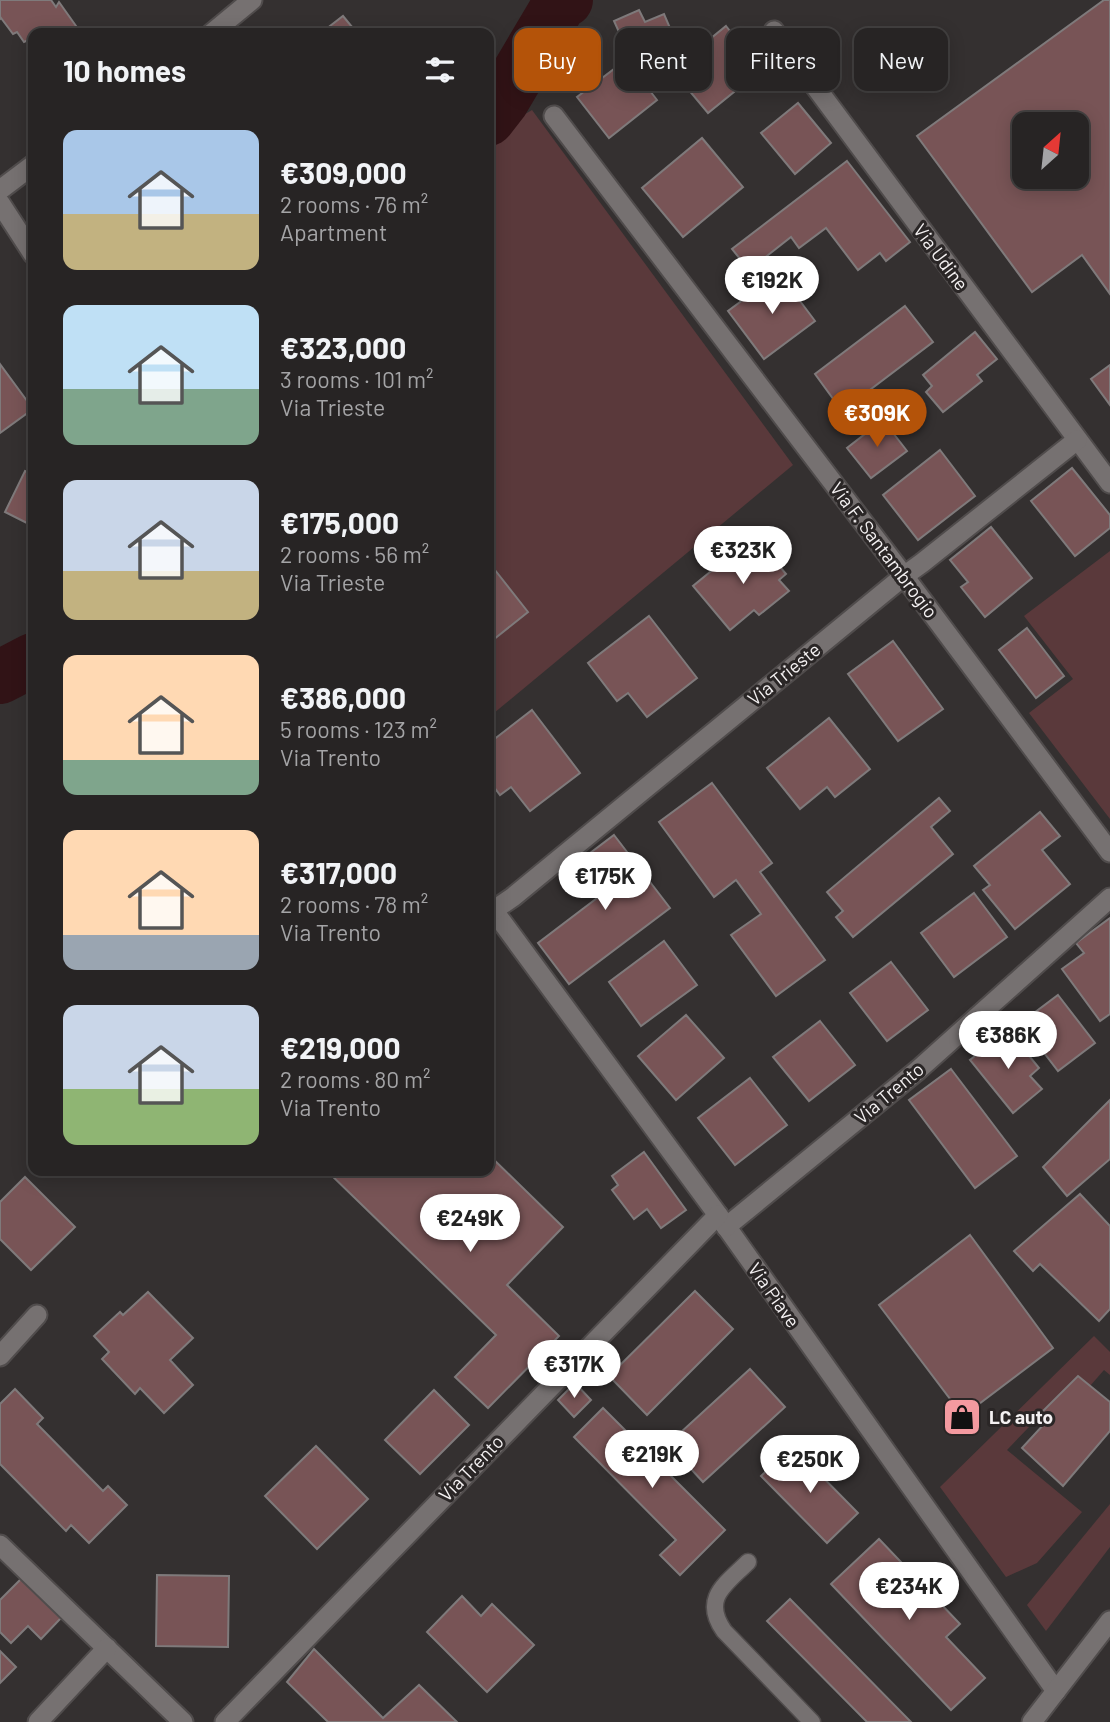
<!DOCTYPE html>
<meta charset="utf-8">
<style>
body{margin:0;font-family:Barlow,sans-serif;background:#2f2c2c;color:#f1f3f6;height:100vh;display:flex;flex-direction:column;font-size:26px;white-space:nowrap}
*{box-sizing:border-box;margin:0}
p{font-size:23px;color:#a4a4a6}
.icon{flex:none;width:38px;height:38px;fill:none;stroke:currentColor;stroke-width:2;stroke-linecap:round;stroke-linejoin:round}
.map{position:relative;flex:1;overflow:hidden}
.panel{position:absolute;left:28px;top:28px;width:466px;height:1148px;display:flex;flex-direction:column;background:#272424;border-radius:14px;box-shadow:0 4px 18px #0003,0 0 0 2px #434141}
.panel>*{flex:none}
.guide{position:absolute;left:514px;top:28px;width:490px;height:63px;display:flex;gap:14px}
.needle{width:46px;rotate:27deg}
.controls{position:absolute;left:1012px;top:112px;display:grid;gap:14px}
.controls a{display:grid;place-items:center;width:77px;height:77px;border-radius:14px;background:#272424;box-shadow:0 4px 18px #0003,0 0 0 2px #434141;font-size:35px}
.price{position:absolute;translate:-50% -60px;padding:0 16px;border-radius:24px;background:#fff;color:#222;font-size:23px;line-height:46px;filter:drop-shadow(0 2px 4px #0008)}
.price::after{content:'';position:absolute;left:50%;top:42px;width:21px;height:16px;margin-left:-10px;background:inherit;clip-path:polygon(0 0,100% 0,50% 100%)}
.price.active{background:#b45309;color:#fff}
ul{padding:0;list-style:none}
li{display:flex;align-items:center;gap:21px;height:175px;padding:0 35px}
li span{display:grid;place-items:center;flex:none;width:196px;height:140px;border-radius:14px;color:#555}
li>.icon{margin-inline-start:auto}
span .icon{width:84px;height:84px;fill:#fffc;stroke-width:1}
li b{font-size:30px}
h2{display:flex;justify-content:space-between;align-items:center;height:84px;padding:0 35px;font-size:30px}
.pill{padding:0 24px;border-radius:14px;background:#272424;box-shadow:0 4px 18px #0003,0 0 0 2px #434141;font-size:24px;line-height:63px}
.pill.active{background:#b45309;color:#fff}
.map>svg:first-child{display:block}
.green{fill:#5a393b}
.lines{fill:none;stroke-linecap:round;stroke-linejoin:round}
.river{stroke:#311316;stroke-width:54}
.building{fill:#785456;stroke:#7f7a7b;stroke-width:2;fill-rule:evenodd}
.service-casing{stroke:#504c4c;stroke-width:19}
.minor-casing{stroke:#504c4c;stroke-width:23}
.tertiary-casing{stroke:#504c4c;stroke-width:23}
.service{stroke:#767171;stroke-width:16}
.minor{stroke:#767171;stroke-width:19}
.tertiary{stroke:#767171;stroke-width:19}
.labels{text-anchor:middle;stroke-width:6;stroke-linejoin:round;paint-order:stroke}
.street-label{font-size:19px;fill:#f4f1f2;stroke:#2a2626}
.poi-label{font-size:19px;font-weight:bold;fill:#f4f1f2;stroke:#2a2626;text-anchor:start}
</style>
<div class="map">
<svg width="1110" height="1722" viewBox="0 0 1110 1722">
<rect width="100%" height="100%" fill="#343030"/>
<g class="green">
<path d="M532 110 793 465 488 718V136Z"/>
<path d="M1110 551V819L1029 713 1073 679 1024 616Z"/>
<path d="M1094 1336 1110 1352V1375L1104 1370 1090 1386 1078 1376 1007 1450 1082 1512 1037 1563 1006 1577 940 1487Z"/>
<path d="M1110 1504V1547L1046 1631 1027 1605Z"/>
</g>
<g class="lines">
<g class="river">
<path d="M488 119 502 101 560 3 566 0"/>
<path d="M0 677 33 660"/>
</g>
</g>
<g class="building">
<path d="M0 0H51L56 7 59 2 81 33H33V48L28 40 24 42 17 32 13 34 1 18 0 19Z"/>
<path d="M1104 0H1110V294L1082 255 1032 292 917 136ZM1024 124H1076V177H1024Z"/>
<path d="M639 10 645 22 664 14 676 42 658 49 655 40 628 52 614 21Z"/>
<path d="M343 16 357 33H321Z"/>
<path d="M726 26 761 70 708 113 672 70Z"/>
<path d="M626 60 657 100 609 138 577 97Z"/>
<path d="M798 103 831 143 795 174 761 133Z"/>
<path d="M702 138 743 187 683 237 642 188Z"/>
<path d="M847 161 910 242 886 261 880 253 858 270 826 228 799 248 791 237 749 270 732 249Z"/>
<path d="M779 273 815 321 764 359 728 311Z"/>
<path d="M905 306 933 342 842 411 815 374Z"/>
<path d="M975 332 997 359 977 375 982 381 943 412 926 392 932 386 923 375Z"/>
<path d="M0 364 33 409 0 433Z"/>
<path d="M1110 365V405L1091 379Z"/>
<path d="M883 420 907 451 871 478 847 448Z"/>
<path d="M940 450 975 496 918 540 883 495Z"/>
<path d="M1072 468 1110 515V528L1075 556 1031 501Z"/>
<path d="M25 471 33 475V554H32L29 524 5 512Z"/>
<path d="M991 527 1032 578 985 617 961 587 968 582 950 560Z"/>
<path d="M758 541 786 574 779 580 789 591 759 615 754 610 730 630 693 586 727 558 732 563Z"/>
<path d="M491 565 528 612 488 644V567Z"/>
<path d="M649 616 697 678 647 717 628 693 617 701 588 663Z"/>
<path d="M1027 628 1064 676 1036 698 999 650Z"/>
<path d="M893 641 943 709 898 741 848 674Z"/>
<path d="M532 710 580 773 530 811 511 787 500 795 488 779V744Z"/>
<path d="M829 718 870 769 835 797 827 787 800 809 767 768Z"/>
<path d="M712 783 772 863 760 872 825 960 776 996 731 935 761 914 736 880 714 897 659 822Z"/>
<path d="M939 798 950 811 931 827 953 854 853 937 836 917 843 911 827 892Z"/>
<path d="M1040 812 1060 836 1042 850 1070 884 1015 929 983 890 990 885 974 866Z"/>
<path d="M614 835 670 908 569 984 538 943 601 895 577 863Z"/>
<path d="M974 893 1007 937 954 977 921 933Z"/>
<path d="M1110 918V1014L1100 1021 1062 969 1084 953 1076 943Z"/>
<path d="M664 941 697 985 641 1026 609 982Z"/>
<path d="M891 962 928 1010 887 1041 850 993Z"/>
<path d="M1058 995 1095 1043 1058 1071 1038 1045 1035 1047 1018 1025Z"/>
<path d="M686 1015 724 1058 676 1100 638 1056Z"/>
<path d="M820 1021 855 1065 809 1101 773 1057Z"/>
<path d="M1008 1030 1039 1068 1030 1076 1042 1089 1013 1113 970 1060Z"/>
<path d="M951 1069 1017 1156 975 1188 909 1100Z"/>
<path d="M750 1078 787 1125 735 1165 698 1118Z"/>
<path d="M1110 1100V1159L1067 1196 1043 1167Z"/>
<path d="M644 1152 686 1210 661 1228 647 1209 634 1219 612 1190 618 1185 612 1176Z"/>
<path d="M488 1154 563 1227 507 1285 559 1336 488 1408 455 1377 496 1335 327 1171H488Z"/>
<path d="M25 1177 75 1227 31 1270 0 1239V1202Z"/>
<path d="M1080 1194 1110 1226V1309L1099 1321 1040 1264 1033 1271 1014 1251Z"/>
<path d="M970 1235 1053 1348 963 1416 879 1305Z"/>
<path d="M695 1291 733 1329 647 1415 609 1376Z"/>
<path d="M148 1292 193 1338 170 1360 193 1385 164 1413 140 1388 135 1394 102 1359 109 1352 94 1336 120 1312 123 1315Z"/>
<path d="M750 1369 785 1407 703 1482 668 1444Z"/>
<path d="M1078 1376 1110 1402V1431L1063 1486 1022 1448 1046 1422 1042 1412Z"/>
<path d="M575 1383 591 1400 574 1417 558 1400Z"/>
<path d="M15 1389 43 1418 37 1424 103 1491 108 1486 127 1505 89 1543 71 1525 66 1531 0 1464V1404Z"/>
<path d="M434 1390 469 1425 420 1474 385 1440Z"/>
<path d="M603 1408 725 1530 680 1575 660 1555 676 1540 574 1437Z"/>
<path d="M316 1446 368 1499 317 1549 265 1496Z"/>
<path d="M792 1446 858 1513 827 1543 761 1476Z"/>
<path d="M879 1539 960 1624 946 1637 985 1678 951 1710 831 1584Z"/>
<path d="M157 1575 229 1576 228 1647 156 1646Z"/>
<path d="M21 1579 61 1618 41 1639 28 1626 11 1643 0 1632V1600Z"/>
<path d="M462 1596 481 1616 492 1604 534 1645 487 1692 427 1632Z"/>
<path d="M790 1599 911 1722H867L767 1621Z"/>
<path d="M314 1649 383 1718 419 1685 457 1722H328L287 1682Z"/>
<path d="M0 1651 16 1667 0 1683Z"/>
</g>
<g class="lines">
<defs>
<path id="service" d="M748 1562C726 1584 701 1598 724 1631L812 1722"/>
<g id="minor">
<path d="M774 31 1110 483"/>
<path d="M212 33 252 0"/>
<path d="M554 116 904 576 1110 852"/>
<path d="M0 190 33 165"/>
<path d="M0 203 33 254"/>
<path d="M488 903 718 1215 1056 1691"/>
<path d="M494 910 513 897 904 576 922 563 1077 440"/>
<path d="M726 1227 918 1070 1110 898"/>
<path d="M0 1356 37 1315"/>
<path d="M0 1545 183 1722"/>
<path d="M38 1722 107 1648"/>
<path d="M225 1722 718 1215"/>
</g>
<path id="tertiary" d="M1032 1722 1110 1621"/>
</defs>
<use href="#service" class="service-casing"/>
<use href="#minor" class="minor-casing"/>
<use href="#tertiary" class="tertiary-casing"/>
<use href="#service" class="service"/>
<use href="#minor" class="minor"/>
<use href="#tertiary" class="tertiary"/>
</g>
<defs>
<symbol id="shop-square" viewBox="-11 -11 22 22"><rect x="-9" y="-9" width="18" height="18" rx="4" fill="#f49aa0" stroke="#2a2626"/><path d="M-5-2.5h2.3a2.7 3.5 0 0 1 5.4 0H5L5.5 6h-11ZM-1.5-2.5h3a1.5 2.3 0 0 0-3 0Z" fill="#111"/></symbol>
</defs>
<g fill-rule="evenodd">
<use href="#shop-square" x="940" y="1395" width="44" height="44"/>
</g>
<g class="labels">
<g class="street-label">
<text transform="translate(941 257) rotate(53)" y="7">Via Udine</text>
<text transform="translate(884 550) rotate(53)" y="7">Via F. Santambrogio</text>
<text transform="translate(784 674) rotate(-39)" y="7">Via Trieste</text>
<text transform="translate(889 1093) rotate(-40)" y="7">Via Trento</text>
<text transform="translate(774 1295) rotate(55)" y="7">Via Piave</text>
<text transform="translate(471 1468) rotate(-46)" y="7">Via Trento</text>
</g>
<g class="poi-label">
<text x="989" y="1424">LC auto</text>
</g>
</g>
</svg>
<div class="controls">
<a><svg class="needle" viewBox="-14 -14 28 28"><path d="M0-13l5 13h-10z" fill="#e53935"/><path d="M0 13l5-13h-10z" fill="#a4a4a6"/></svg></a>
</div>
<b class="price" style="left:772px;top:316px">€192K</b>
<b class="price active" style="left:877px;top:449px">€309K</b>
<b class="price" style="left:743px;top:586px">€323K</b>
<b class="price" style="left:605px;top:912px">€175K</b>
<b class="price" style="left:1008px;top:1071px">€386K</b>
<b class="price" style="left:470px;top:1254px">€249K</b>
<b class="price" style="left:574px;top:1400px">€317K</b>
<b class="price" style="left:652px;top:1490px">€219K</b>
<b class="price" style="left:810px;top:1495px">€250K</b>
<b class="price" style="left:909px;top:1622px">€234K</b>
<div class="guide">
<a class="pill active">Buy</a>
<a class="pill">Rent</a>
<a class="pill">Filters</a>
<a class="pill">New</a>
</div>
<section class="panel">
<h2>10 homes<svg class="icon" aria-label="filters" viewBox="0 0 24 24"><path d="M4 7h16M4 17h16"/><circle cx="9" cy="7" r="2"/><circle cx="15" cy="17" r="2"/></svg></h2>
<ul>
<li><span style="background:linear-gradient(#a9c7e8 60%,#c2b280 0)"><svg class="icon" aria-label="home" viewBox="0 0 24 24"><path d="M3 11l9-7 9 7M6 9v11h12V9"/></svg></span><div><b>€309,000</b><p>2 rooms · 76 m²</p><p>Apartment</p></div></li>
<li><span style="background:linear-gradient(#bfe0f5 60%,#7fa58c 0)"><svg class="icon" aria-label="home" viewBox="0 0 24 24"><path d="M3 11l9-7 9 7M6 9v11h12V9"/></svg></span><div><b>€323,000</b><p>3 rooms · 101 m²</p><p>Via Trieste</p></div></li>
<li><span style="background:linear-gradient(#c9d6e8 65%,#c2b280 0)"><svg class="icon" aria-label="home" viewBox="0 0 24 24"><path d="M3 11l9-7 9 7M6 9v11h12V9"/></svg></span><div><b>€175,000</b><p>2 rooms · 56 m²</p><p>Via Trieste</p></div></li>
<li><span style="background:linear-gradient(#ffd9b3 75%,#7fa58c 0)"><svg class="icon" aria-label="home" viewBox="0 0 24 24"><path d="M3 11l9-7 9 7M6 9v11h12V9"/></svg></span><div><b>€386,000</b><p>5 rooms · 123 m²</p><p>Via Trento</p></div></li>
<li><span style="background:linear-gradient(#ffd9b3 75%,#9aa5b1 0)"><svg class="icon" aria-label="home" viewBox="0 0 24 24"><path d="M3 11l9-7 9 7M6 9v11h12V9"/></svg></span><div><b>€317,000</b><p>2 rooms · 78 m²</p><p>Via Trento</p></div></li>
<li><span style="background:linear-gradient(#c9d6e8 60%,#8fb573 0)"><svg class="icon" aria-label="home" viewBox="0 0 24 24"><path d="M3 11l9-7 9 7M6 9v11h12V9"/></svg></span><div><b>€219,000</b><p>2 rooms · 80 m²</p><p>Via Trento</p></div></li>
</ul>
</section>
</div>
